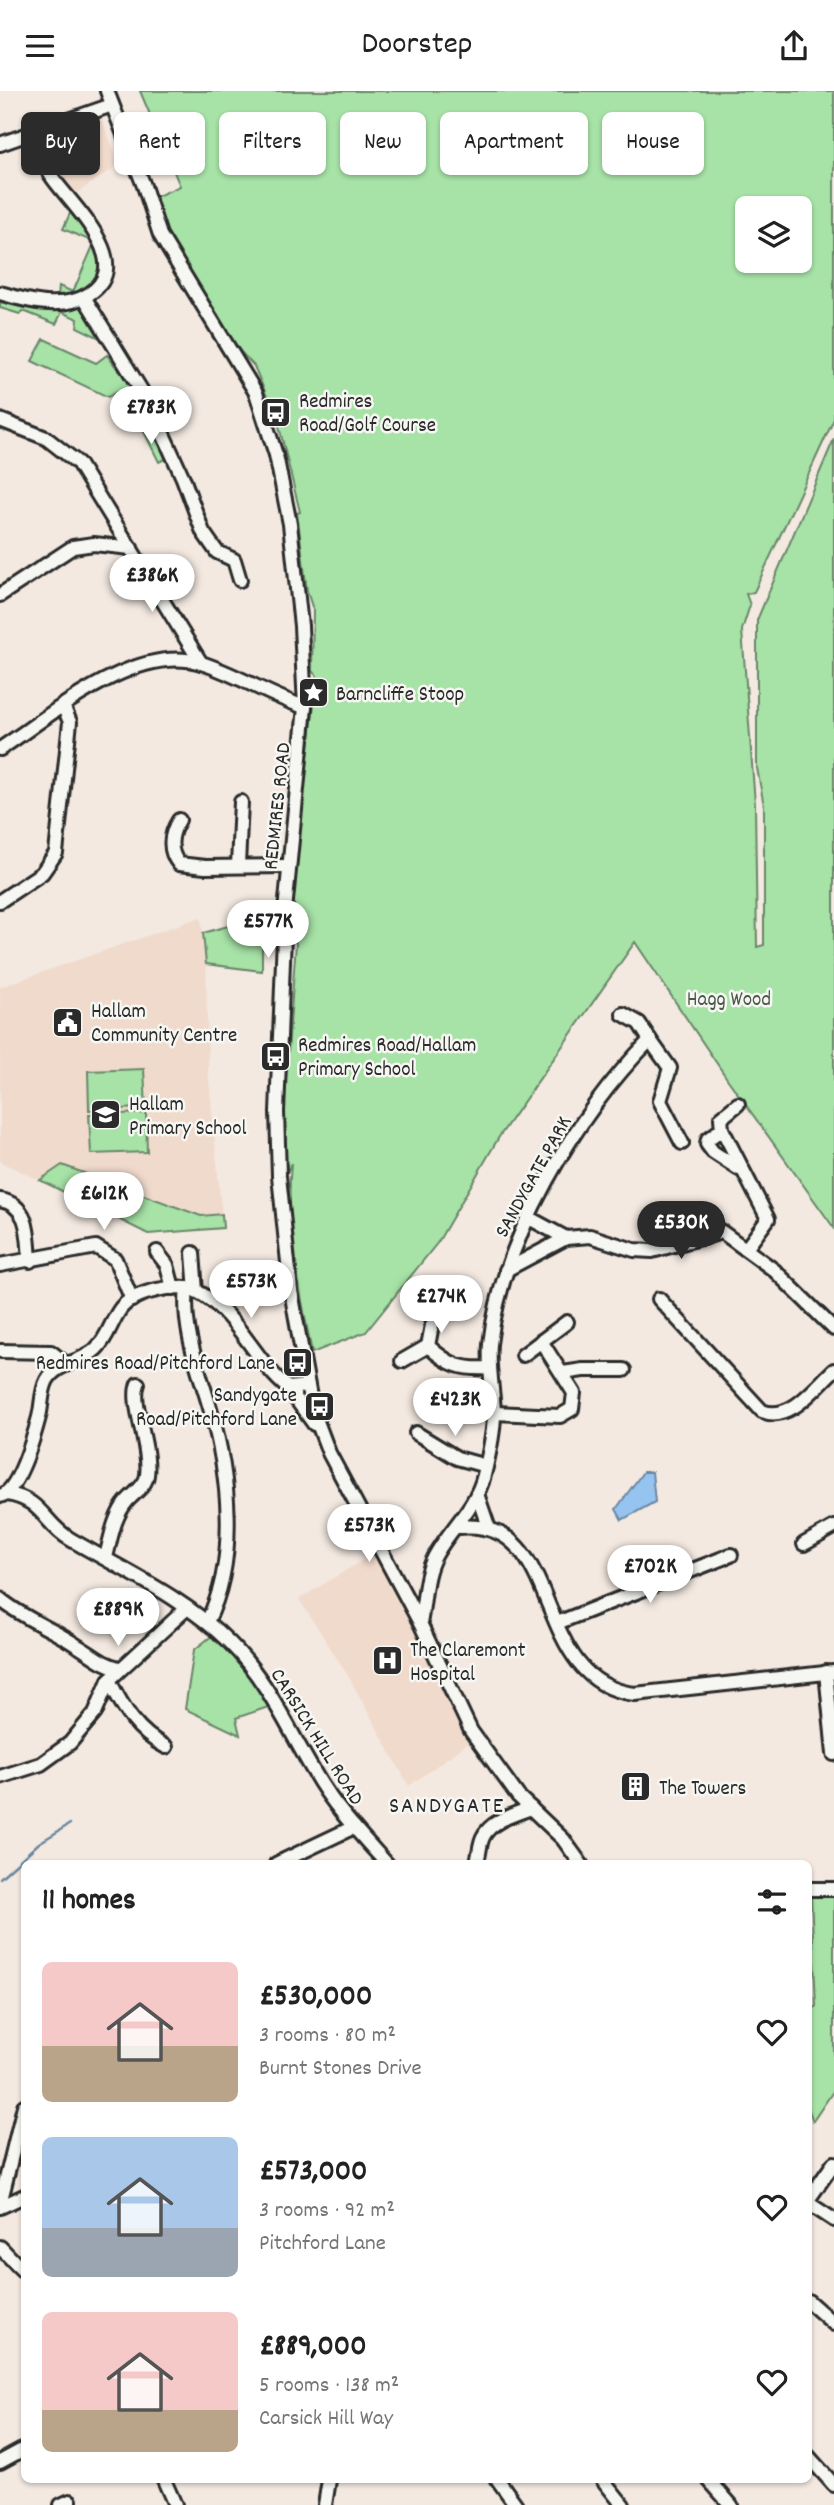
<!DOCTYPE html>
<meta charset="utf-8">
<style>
body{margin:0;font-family:Dekko,sans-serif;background:#f2f2f2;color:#222;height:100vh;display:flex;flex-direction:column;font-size:26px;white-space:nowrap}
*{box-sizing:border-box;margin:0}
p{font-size:23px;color:#767676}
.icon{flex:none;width:38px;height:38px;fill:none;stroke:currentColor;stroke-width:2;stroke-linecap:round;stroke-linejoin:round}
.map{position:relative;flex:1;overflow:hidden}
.details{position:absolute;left:21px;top:1769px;width:791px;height:623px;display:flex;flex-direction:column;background:#fff;border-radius:10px;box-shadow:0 2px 5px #0004}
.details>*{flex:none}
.banner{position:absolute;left:21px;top:21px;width:793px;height:63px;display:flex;gap:14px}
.controls{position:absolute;left:735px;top:105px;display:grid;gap:14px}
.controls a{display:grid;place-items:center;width:77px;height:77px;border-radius:10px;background:#fff;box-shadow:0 2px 5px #0004;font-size:35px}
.price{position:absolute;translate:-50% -60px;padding:0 16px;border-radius:24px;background:#fff;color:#222;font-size:23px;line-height:46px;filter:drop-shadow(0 2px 4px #0008)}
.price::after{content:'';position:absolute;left:50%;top:42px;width:21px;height:16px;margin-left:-10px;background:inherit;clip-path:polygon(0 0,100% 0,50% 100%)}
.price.current{background:#2b2b2b;color:#fff}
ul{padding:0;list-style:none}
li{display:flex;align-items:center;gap:21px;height:175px;padding:0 21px}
li span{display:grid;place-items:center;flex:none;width:196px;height:140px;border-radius:10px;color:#555}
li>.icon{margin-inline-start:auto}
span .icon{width:84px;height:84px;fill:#fffc;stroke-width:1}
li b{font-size:30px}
h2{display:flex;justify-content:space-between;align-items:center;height:84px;padding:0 21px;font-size:30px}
.chip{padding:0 24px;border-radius:10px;background:#fff;box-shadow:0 2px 5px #0004;font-size:24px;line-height:63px}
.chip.current{background:#2b2b2b;color:#fff}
header{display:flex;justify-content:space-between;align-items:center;height:91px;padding:0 21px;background:#fff;font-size:32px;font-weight:600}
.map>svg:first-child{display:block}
.built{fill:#f0dacc}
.green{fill:#a7e2a7;stroke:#698669;stroke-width:2;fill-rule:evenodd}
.water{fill:#95c4f0;stroke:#6b87a1;stroke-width:2}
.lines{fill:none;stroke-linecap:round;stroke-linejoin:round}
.stream{stroke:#6b87a1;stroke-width:2.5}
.minor-casing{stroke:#2b2b2b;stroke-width:18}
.minor{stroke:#f6f6f2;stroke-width:12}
.labels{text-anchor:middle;stroke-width:5;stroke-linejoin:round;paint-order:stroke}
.poi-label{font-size:21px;fill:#2b2b2b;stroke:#f6f6f2;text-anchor:start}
.street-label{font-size:21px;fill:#2b2b2b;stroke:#f6f6f2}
.park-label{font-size:21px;fill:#4a594a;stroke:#f6f6f2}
.neighbourhood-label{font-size:23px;letter-spacing:2px;fill:#2b2b2b;stroke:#f6f6f2}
</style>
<header><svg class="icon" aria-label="menu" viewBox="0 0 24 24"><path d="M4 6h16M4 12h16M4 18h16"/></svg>Doorstep<svg class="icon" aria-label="share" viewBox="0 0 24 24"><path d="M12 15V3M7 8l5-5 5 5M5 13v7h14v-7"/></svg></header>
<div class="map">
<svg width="834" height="2414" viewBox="0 0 834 2414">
<rect width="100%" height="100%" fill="#f3e9e1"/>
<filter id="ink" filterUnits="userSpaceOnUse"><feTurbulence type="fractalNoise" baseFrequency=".0143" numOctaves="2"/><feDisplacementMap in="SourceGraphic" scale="14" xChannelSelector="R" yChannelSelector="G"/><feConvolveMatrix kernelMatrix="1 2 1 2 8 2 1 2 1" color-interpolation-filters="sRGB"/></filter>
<g filter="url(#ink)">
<g class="built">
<path d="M99 23 120 73 74 104 43 59V52L46 45Z"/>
<path d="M201 826 206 873 208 977 223 1137 148 1143 69 1102 0 1071V896Z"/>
<path d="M376 1461 411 1524 472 1649 409 1695 347 1583 299 1508Z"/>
</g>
<g class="green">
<path d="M140 0H834V328L754 501 746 503 750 514 742 539 755 713 757 856 764 854V715L757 677V529L834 348V1137L728 989 635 851 499 1046 438 1151 366 1241 312 1262C300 1199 285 1136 291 1072L287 1082 284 1015 296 852 293 845 294 792 317 585 312 580 313 519 307 500 297 422 300 421 278 331 254 275 238 258 169 150 153 107 180 95ZM747 117H800V170H747Z"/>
<path d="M71 120C99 155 123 197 58 206L59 195 73 201 93 155 89 149 63 138Z"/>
<path d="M0 211 25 217 79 215 85 218 104 249 77 236 78 228 62 221 56 233 23 220 20 223 0 217Z"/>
<path d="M44 248 96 272 107 264 119 280 126 278 170 366 159 371 123 298 108 306 32 270Z"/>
<path d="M246 830 262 837V880L206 873 203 842Z"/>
<path d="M144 978 146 1017 89 1019 88 980Z"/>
<path d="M146 1022 147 1061 91 1063 89 1024Z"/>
<path d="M62 1074 201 1125 222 1123 223 1137 148 1143 40 1089Z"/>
<path d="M218 1540 277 1613 236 1627 240 1644 185 1618 194 1559Z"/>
<path d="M834 1803V1999L813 2030 808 2017V1917L816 1916 811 1805Z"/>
</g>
<path class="water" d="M643 1381H652L655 1411 622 1429 616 1418Z"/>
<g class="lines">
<path class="stream" d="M0 1787 39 1752 70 1733"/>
<defs>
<g id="minor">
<path d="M107 0 144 95 160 144 256 302 276 364 290 433 301 535 305 616 285 820 277 1021 279 1085 291 1200 312 1317 329 1362 420 1532 471 1640 518 1705 563 1748 581 1773"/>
<path d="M0 53 112 14"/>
<path d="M0 202C27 210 63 220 89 203 137 172 71 114 52 86 43 73 38 57 32 43"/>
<path d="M84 206 149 312 183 387 203 441 217 461 234 469 240 489"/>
<path d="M0 329 46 347 78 372 201 572"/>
<path d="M0 504 73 456 94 453 131 457"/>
<path d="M0 658C53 623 135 552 201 572 237 583 269 605 305 616"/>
<path d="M179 729C170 743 168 760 179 773L205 776 288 775"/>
<path d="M238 774 241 711"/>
<path d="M0 810 42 782 56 762 70 631 64 617"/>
<path d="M623 923 639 932 650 949"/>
<path d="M738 1013 721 1027 722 1038 768 1128 746 1158"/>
<path d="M722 1038 708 1048 707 1053 713 1061 739 1078"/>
<path d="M0 1109C30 1114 28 1144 30 1170"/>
<path d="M529 1127 566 1147"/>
<path d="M157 1161 167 1174 173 1197"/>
<path d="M193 1162 196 1200"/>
<path d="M0 1174 96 1156 115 1168 132 1209"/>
<path d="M506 1179 566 1147 590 1145 634 1159 652 1160 722 1141 774 1179 834 1238"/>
<path d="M187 1197C182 1238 199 1279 210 1317 229 1383 239 1468 207 1531"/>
<path d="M659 1208 762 1320C790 1332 815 1296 834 1279"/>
<path d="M428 1255 432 1234 439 1225"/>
<path d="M0 1260 51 1261 66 1273"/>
<path d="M523 1264 567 1231"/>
<path d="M402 1270 428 1255C449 1274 461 1279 490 1277"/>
<path d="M563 1282 583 1279H624"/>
<path d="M288 1297 314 1333"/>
<path d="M494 1322 560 1325 572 1318 574 1302 541 1250"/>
<path d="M416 1342 457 1367 486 1375"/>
<path d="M7 1403C42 1408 44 1433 70 1448 125 1480 185 1507 230 1552 268 1590 287 1636 314 1681 333 1715 361 1744 387 1773"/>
<path d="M477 1403 488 1435"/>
<path d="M0 1405C19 1400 34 1345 39 1326 42 1315 41 1300 47 1289 57 1271 82 1272 96 1258 108 1247 111 1230 121 1217 134 1201 178 1191 196 1200 235 1218 256 1272 288 1297L308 1295"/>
<path d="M458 1436C568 1424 527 1591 635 1603L834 1581"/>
<path d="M804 1453 834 1436"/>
<path d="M106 1466C111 1447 114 1425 127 1410 134 1402 146 1395 147 1384 151 1357 130 1311 138 1293"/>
<path d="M0 1508C24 1528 51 1537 76 1554 92 1563 101 1573 119 1577"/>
<path d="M420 1532C425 1510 424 1485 435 1465 450 1437 476 1417 484 1384 489 1364 494 1343 494 1322 493 1299 488 1276 490 1253 502 1147 576 1024 650 949L670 977 660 1010 682 1052"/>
<path d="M557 1532 731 1464"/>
<path d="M826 1581 834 1663"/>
<path d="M109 1589C123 1617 137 1641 166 1656"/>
<path d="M0 1686 41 1673 70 1652 95 1622 109 1589 186 1518"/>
<path d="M276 1773 354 1736"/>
<path d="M476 1773C480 1764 479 1754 483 1746 491 1729 516 1723 531 1717"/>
<path d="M808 1798H834"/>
<path d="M808 2109 834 2072"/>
<path d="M808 2112 834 2129"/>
<path d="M0 2113 24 2015"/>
<path d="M0 2116 24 2105"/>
<path d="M0 2156 24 2181"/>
<path d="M808 2210 834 2233"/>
<path d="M808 2365 834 2394"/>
<path d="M0 2371 24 2358"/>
<path d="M164 2389 175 2414"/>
<path d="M498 2389 516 2414"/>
<path d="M603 2389 623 2414"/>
<path d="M709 2389 731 2414"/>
<path d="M61 2414 70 2410"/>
<path d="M325 2414 329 2389"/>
</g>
</defs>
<use href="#minor" class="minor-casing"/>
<use href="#minor" class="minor"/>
</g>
</g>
<defs>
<symbol id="bus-square" viewBox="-11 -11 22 22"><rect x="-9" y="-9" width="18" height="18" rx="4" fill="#2b2b2b" stroke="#f6f6f2"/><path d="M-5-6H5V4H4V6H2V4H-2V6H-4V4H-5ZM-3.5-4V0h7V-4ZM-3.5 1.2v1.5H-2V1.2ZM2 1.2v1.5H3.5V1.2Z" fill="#fff"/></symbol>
<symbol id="sight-square" viewBox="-11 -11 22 22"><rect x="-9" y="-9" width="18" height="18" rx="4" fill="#2b2b2b" stroke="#f6f6f2"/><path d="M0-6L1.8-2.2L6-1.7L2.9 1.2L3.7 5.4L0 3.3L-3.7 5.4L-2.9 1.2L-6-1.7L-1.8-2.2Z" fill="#fff"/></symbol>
<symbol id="civic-square" viewBox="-11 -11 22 22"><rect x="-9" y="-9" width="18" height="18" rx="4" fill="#2b2b2b" stroke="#f6f6f2"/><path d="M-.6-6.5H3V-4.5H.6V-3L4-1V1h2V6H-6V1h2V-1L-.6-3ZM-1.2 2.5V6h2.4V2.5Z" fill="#fff"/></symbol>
<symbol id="school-square" viewBox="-11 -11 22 22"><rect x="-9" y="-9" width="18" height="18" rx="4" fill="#2b2b2b" stroke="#f6f6f2"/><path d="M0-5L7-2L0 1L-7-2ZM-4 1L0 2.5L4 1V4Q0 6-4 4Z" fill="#fff"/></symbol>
<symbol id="hospital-square" viewBox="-11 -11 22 22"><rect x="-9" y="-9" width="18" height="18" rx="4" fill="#2b2b2b" stroke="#f6f6f2"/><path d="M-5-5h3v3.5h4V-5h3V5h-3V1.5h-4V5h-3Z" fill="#fff"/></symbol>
<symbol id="building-square" viewBox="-11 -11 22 22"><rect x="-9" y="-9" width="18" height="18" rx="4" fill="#2b2b2b" stroke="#f6f6f2"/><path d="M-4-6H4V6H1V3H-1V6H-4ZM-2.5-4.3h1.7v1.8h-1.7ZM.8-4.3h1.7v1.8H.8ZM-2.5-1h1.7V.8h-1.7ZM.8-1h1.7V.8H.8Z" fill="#fff"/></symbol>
</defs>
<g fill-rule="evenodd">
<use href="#bus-square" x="258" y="304" width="35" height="35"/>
<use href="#sight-square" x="296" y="584" width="35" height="35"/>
<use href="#civic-square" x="50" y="914" width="35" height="35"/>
<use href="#bus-square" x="258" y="948" width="35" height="35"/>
<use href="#school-square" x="88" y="1006" width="35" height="35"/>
<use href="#bus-square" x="280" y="1254" width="35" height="35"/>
<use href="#bus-square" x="302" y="1298" width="35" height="35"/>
<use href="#hospital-square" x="370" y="1552" width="35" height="35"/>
<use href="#building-square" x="618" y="1678" width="35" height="35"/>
</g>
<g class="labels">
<g class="poi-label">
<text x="299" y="316">Redmires<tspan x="299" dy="24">Road/Golf Course</tspan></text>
<text x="336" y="609">Barncliffe Stoop</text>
<text x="91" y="926">Hallam<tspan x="91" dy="24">Community Centre</tspan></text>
<text x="298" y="960">Redmires Road/Hallam<tspan x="298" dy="24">Primary School</tspan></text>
<text x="129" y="1019">Hallam<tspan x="129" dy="24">Primary School</tspan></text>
<text x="275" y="1278" text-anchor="end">Redmires Road/Pitchford Lane</text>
<text x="297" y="1310" text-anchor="end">Sandygate<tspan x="297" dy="24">Road/Pitchford Lane</tspan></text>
<text x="410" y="1565">The Claremont<tspan x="410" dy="24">Hospital</tspan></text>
<text x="659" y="1703">The Towers</text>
</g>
<g class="street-label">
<text transform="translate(276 715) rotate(-84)" y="7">REDMIRES ROAD</text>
<text transform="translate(532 1085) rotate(-61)" y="7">SANDYGATE PARK</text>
<text transform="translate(318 1645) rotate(58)" y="7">CARSICK HILL ROAD</text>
</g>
<g class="park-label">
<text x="729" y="914">Hagg Wood</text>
</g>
<g class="neighbourhood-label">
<text x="447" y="1721">SANDYGATE</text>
</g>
</g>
</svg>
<div class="controls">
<a><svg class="icon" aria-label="layers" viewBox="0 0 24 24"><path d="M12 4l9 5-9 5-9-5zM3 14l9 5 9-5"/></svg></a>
</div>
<b class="price" style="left:151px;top:355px">£783K</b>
<b class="price" style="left:152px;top:523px">£386K</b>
<b class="price" style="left:268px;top:869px">£577K</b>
<b class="price" style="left:104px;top:1141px">£612K</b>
<b class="price current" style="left:681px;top:1170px">£530K</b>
<b class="price" style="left:251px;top:1229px">£573K</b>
<b class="price" style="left:441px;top:1244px">£274K</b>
<b class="price" style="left:455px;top:1347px">£423K</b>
<b class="price" style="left:369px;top:1473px">£573K</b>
<b class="price" style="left:650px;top:1514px">£702K</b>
<b class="price" style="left:118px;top:1557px">£889K</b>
<div class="banner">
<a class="chip current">Buy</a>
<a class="chip">Rent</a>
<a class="chip">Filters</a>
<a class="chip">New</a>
<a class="chip">Apartment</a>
<a class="chip">House</a>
</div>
<section class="details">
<h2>11 homes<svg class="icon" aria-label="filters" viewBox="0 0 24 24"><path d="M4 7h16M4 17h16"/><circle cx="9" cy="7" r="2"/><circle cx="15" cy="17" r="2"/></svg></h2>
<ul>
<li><span style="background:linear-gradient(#f6c9c9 60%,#b9a48a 0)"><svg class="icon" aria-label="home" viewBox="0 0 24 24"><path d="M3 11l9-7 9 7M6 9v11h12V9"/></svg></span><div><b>£530,000</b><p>3 rooms · 80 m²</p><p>Burnt Stones Drive</p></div><svg class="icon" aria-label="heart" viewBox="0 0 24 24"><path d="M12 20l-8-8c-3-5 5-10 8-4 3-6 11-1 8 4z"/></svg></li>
<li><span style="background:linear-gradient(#a9c7e8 65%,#9aa5b1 0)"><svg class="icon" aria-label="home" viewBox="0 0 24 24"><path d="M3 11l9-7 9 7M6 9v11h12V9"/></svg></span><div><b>£573,000</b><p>3 rooms · 92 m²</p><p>Pitchford Lane</p></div><svg class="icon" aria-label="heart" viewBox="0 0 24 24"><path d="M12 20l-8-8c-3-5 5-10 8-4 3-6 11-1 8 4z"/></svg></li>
<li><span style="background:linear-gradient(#f6c9c9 70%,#b9a48a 0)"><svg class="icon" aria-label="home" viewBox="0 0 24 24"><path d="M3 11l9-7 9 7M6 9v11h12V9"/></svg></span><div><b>£889,000</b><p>5 rooms · 138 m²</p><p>Carsick Hill Way</p></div><svg class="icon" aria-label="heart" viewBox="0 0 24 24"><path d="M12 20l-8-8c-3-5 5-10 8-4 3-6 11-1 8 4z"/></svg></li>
</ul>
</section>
</div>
